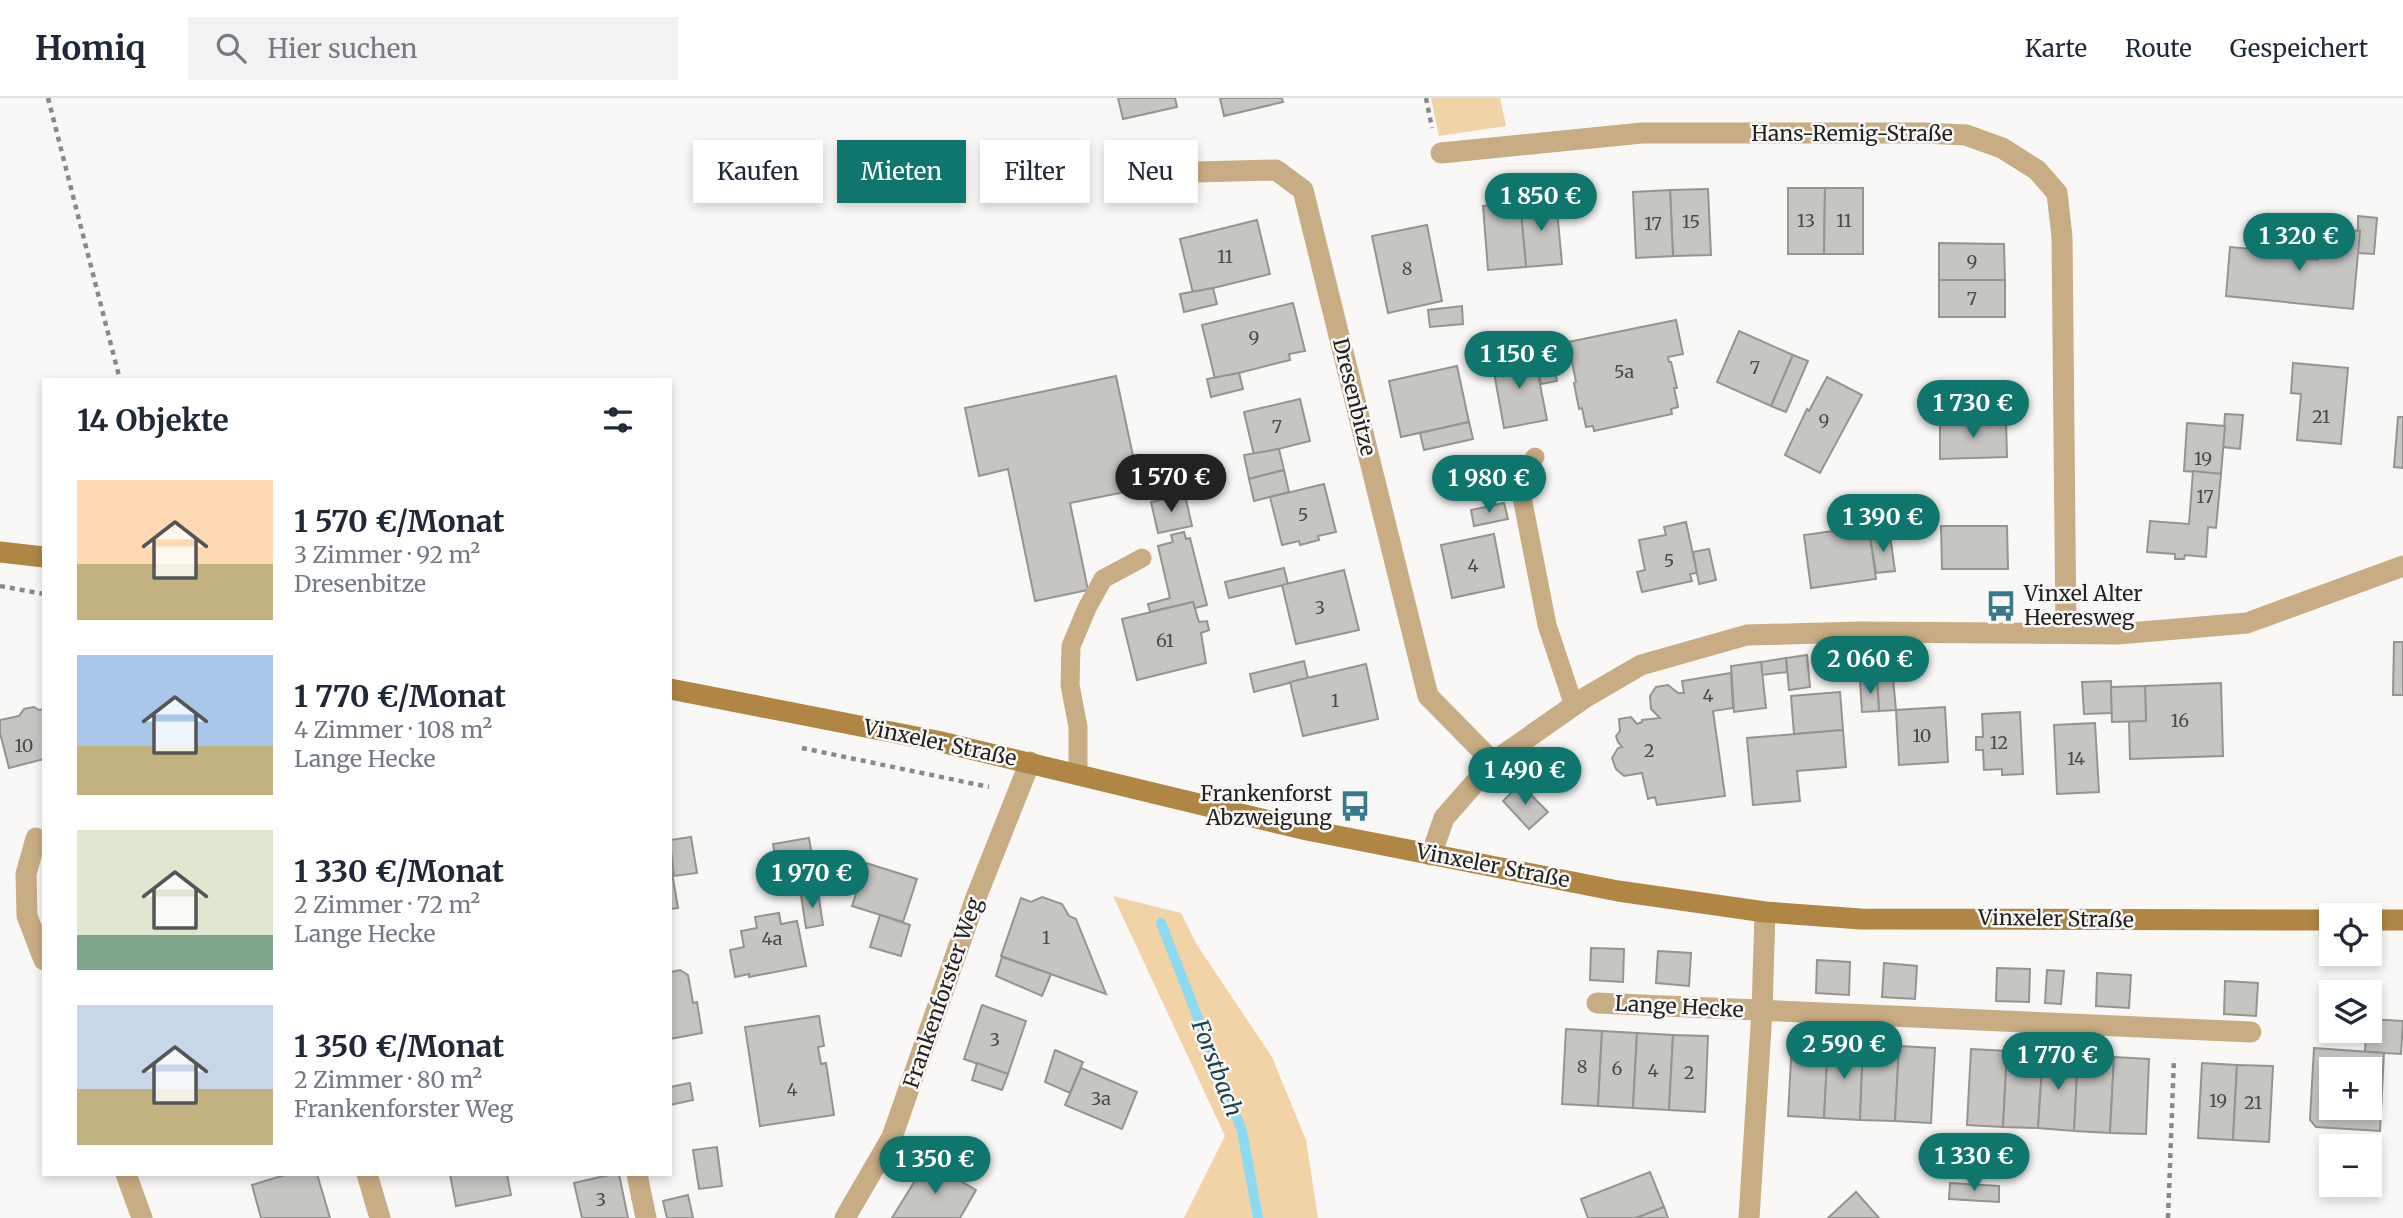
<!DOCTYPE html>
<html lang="de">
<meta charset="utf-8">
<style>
body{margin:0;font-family:Merriweather,serif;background:#f2f2f3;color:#1f2937;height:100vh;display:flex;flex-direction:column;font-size:26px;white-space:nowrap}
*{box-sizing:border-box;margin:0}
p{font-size:23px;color:#747a83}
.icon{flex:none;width:38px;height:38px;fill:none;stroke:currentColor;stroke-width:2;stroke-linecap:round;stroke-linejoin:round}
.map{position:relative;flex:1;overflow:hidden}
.details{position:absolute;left:42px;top:280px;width:630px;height:798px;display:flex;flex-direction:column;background:#fff;border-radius:0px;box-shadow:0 4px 10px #0003}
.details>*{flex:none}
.top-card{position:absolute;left:693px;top:42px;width:665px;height:63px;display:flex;gap:14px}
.tools{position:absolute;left:2319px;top:805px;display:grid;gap:14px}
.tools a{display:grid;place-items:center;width:63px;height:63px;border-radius:0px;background:#fff;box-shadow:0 4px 10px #0003;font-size:35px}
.price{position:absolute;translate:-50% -60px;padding:0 16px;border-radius:24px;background:#0f766e;color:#fff;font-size:23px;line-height:46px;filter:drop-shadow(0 2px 4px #0008)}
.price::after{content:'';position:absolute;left:50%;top:42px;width:21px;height:16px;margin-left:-10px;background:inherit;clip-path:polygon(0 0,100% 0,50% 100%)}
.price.current{background:#222;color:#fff}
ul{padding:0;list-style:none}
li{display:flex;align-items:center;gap:21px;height:175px;padding:0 35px}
li span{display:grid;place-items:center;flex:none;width:196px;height:140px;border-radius:0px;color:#555}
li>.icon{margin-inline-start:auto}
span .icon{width:84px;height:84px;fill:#fffc;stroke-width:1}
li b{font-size:30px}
h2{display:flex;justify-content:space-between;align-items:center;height:84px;padding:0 35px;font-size:30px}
.tag{padding:0 24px;border-radius:0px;background:#fff;box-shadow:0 4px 10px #0003;font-size:24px;line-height:63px}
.tag.current{background:#0f766e;color:#fff}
header{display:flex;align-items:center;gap:42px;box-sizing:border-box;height:98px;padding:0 35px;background:#fff;border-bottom:2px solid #e0e1e3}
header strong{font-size:33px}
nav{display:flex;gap:38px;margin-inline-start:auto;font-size:24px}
.search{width:490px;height:63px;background:#f2f2f3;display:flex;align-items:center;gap:18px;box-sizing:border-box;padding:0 24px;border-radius:0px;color:#747a83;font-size:26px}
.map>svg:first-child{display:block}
.green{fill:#f2d3a5}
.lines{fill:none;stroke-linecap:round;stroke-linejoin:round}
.stream{stroke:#8bdaf1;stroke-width:10}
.building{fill:#c7c5c2;stroke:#959491;stroke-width:2;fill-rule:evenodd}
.path{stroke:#8a8988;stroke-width:4.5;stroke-dasharray:5 5;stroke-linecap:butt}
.service{stroke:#c8ac83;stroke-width:19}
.minor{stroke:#c8ac83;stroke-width:21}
.secondary{stroke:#af8644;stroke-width:21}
.labels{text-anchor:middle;stroke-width:5;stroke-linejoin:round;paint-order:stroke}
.number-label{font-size:18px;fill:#4b4b49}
.street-label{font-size:21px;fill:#222221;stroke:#faf8f6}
.poi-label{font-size:21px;fill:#222221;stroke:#faf8f6;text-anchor:start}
.water-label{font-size:23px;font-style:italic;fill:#1c414b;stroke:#faf8f6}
</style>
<header>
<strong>Homiq</strong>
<div class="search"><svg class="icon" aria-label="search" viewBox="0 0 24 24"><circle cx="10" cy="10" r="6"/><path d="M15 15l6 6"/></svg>Hier suchen</div>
<nav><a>Karte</a><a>Route</a><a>Gespeichert</a></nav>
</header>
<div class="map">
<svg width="2403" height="1120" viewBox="0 0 2403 1120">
<rect width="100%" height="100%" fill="#faf8f6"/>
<g class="green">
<path d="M1431 0H1500L1506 28 1439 38Z"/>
<path d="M1113 798 1181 815 1197 847 1272 959 1306 1042 1318 1120H1184L1225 1038Z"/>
</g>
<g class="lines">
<path class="stream" d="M1161 825 1242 1033 1258 1120"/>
</g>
<g class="building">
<path d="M1118 0H1175L1177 9 1123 21Z"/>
<path d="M1220 0H1282L1283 4 1224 18Z"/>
<path d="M1788 90H1825L1824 156H1788Z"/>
<path d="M1825 90H1863V156H1824Z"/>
<path d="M1708 91 1711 157 1673 158 1670 92Z"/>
<path d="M1670 92 1673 158 1636 160 1633 94Z"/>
<path d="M1556 101 1562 166 1526 169 1520 104Z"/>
<path d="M1520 104 1526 169 1488 172 1483 108Z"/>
<path d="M2358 118 2377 120 2374 156 2358 155Z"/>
<path d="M1257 122 1270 176 1193 195 1180 141Z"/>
<path d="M1427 127 1442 203 1388 215 1372 138Z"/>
<path d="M2321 129 2360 133 2353 211 2226 198 2230 149 2275 153V158L2318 162Z"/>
<path d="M1939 145 2004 146 2005 182H1939Z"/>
<rect x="1939" y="182" width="66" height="37"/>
<path d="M1213 190 1217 206 1184 214 1180 196Z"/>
<path d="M1293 205 1305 253 1289 256 1290 262 1215 281 1202 227Z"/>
<path d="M1462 208 1463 226 1430 229 1428 212Z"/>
<path d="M1676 222 1683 256 1668 259 1669 264H1671L1677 290H1674L1678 309 1671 311 1672 316 1594 333 1593 328 1586 329 1582 310 1579 311 1574 285 1576 284 1568 244Z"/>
<path d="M1739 233 1793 257 1771 308 1717 284Z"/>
<path d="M1547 235 1557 283 1541 286 1531 239Z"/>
<path d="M1534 256 1547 322 1504 330 1492 263Z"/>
<path d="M1793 257 1808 263 1786 314 1771 308Z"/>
<path d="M2293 265 2348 270 2341 346 2297 342 2301 296 2291 295Z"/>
<path d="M1457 268 1469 324 1401 339 1389 283Z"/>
<path d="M1239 275 1243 291 1211 299 1207 281Z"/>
<path d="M1116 278 1140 391 1070 405 1088 492 1035 503 1008 371 979 378 965 310Z"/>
<path d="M1827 279 1862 297 1820 375 1785 357 1807 311 1809 313Z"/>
<path d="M2005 284 2006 323 1940 324 1939 285Z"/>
<path d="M1300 301 1310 343 1254 357 1244 314Z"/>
<path d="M2225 316 2243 317 2240 351 2223 349Z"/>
<path d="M2398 319H2403V370L2394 369Z"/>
<path d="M2006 323 2007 359 1940 361V324Z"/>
<path d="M1469 324 1473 341 1424 352 1420 335Z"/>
<path d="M2187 325 2225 328 2221 376 2184 373Z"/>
<path d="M1279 351 1284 372 1249 381 1244 357Z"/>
<path d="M1284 372 1289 394 1254 403 1249 381Z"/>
<path d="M2193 373 2221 376 2216 430 2208 429 2206 459 2185 457 2184 461H2175V456L2147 454 2150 423 2189 426Z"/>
<path d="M1324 386 1336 434 1318 438 1319 442 1300 447 1299 443 1282 447 1270 399Z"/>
<path d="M1185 397 1192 428 1158 435 1151 404Z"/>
<path d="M1504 405 1508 421 1474 428 1471 412Z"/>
<path d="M1686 424 1697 475 1690 476 1692 483 1642 494 1637 474 1645 472 1639 442 1666 437 1664 429Z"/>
<path d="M1869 428 1876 481 1811 490 1804 437Z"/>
<path d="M1941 428H2007L2008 471H1942Z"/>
<path d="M1184 434 1186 441 1190 440 1207 507 1195 510 1193 504 1150 514 1148 506 1170 500 1158 448 1173 444 1171 437Z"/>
<path d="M1494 436 1504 489 1452 500 1441 447Z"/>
<path d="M1890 437 1895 473 1876 475 1870 439Z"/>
<path d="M1709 451 1716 482 1699 486 1693 454Z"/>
<path d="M1284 470 1288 486 1229 500 1225 484Z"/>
<path d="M1344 472 1359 532 1296 546 1282 487Z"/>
<path d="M1193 504 1199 524 1207 523 1209 532 1201 535 1206 565 1137 582 1122 521Z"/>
<path d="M2394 544H2403V597H2393Z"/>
<path d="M1807 557 1810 589 1789 592 1786 560Z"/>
<path d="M1786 560 1787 574 1762 577 1761 564Z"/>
<path d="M1304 563 1308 580 1254 594 1250 576Z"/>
<path d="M1761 564 1766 610 1734 614 1731 568Z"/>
<path d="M1366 566 1378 621 1303 638 1290 584Z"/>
<path d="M1731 575 1733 610 1713 613 1725 698 1657 707 1655 699 1648 701 1642 675 1624 678 1616 671 1612 660 1618 650 1622 649 1618 644 1616 638 1620 633 1619 621 1631 619 1637 626 1642 624V622L1660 620 1651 611 1650 598 1656 589 1668 587 1678 595H1684L1682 583Z"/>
<path d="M1893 580 1896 612 1879 613 1877 581Z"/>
<path d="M1877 581 1879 613 1862 614 1860 582Z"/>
<path d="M2111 583 2112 615 2084 616 2082 584Z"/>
<path d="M2221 585 2223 658 2130 661 2129 623H2146L2145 588Z"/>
<path d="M2145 588 2146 623 2112 624 2111 589Z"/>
<path d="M1840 594 1843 632 1794 636 1791 598Z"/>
<path d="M34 609 39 612 44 611V661L9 670 0 635V622L19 618 24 611Z"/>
<path d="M1945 609 1948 664 1899 667 1896 612Z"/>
<path d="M2020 614 2023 676 2002 677V671L1984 672 1983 652H1976V639H1983L1982 616Z"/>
<path d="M2095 625 2099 694 2057 696 2054 627Z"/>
<path d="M1843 632 1846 669 1797 673 1800 703 1753 707 1747 640Z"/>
<path d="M1520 686 1548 714 1529 731 1503 703Z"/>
<path d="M691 739 697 775 674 778 670 742Z"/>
<path d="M809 740 817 787 781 793 773 746Z"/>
<path d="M670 763 678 810 670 811Z"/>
<path d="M866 765 917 781 903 824 852 808Z"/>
<path d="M818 794 823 827 806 830 801 797Z"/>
<path d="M1042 799 1062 806 1069 818 1076 821 1106 896 1001 858 1021 800 1031 804Z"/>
<path d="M779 815 781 826 797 823 806 868 749 879V876L735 879 730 852 744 849 741 833 757 830 755 819Z"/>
<path d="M880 817 910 827 901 858 870 849Z"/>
<path d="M1591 850 1624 851 1623 884 1590 882Z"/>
<path d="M1658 853 1691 855 1689 888 1656 885Z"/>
<path d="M1002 859 1051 876 1042 898 996 878Z"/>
<path d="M1817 862 1850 864 1849 897 1816 895Z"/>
<path d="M1884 865 1917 868 1915 901 1882 899Z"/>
<path d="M1997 870 2030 871 2029 904 1996 903Z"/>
<path d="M680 872 688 877 693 905 697 904 702 935 670 941V874Z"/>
<path d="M2047 872 2064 873 2061 906 2045 905Z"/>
<path d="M2097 875 2131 877 2129 910 2096 908Z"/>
<path d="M2225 883 2258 885 2256 918 2224 916Z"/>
<path d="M982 907 1026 923 1008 976 964 961Z"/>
<path d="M819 918 824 948 818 949 821 966 826 965 834 1017 760 1028 745 929Z"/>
<path d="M2370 921 2403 923 2401 956 2365 954 2366 933H2370Z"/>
<path d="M1566 931 1602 933 1598 1008 1562 1006Z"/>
<path d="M1602 933 1637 935 1633 1010 1598 1008Z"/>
<path d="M1637 935 1673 937 1669 1012 1633 1010Z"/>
<path d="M1673 937 1708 938 1705 1014 1669 1012Z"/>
<path d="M1792 943 1828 944 1824 1020 1788 1018Z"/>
<path d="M1828 944 1863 946 1860 1022 1824 1020Z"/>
<path d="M1863 946 1899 948 1895 1023 1860 1022Z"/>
<path d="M1899 948 1935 950 1931 1025 1895 1023Z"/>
<path d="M2314 950 2384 955 2380 1033 2316 1029 2310 1022ZM2331 971H2370V1010H2331Z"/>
<path d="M1971 951 2007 953 2003 1029 1967 1027Z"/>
<path d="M1055 952 1083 964 1070 995 1045 984Z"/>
<path d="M2007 953 2043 955 2038 1030 2003 1029Z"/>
<path d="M2043 955 2078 957 2074 1033 2038 1030Z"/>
<path d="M2078 957 2114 959 2110 1035 2074 1033Z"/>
<path d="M2114 959 2149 961 2146 1036 2110 1035Z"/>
<path d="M977 965 1008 976 1002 992 972 982Z"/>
<path d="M2202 965 2237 967 2233 1042 2198 1040Z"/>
<path d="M2237 967 2273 968 2269 1044 2233 1042Z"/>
<path d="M1081 970 1137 994 1122 1031 1065 1007Z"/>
<path d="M690 985 693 1002 670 1007V989Z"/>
<path d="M717 1049 722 1088 699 1091 693 1052Z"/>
<path d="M927 1063 976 1092 960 1120H892Z"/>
<path d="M1650 1074 1664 1109 1636 1120H1588L1581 1101Z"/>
<path d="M288 1076H317L330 1120H261L252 1087Z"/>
<path d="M450 1076H507L511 1097 456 1108Z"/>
<path d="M613 1076H619L628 1120H582L574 1085Z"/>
<path d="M1950 1085 1999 1088V1104L1949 1101Z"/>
<path d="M1856 1094 1879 1120H1828Z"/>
<path d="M688 1097 693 1120H667L663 1103Z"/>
<path d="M1664 1109 1668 1120H1636Z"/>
</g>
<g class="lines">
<g class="path">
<path d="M48 0 120 282"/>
<path d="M1426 0 1432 30"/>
<path d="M0 488 44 496"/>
<path d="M802 650 989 689"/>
<path d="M2168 1120 2174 960"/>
</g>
<g class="service">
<path d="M1535 359 1519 384 1547 527 1574 608"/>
<path d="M1078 676V629L1070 587 1071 548 1087 510 1103 481 1142 460"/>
</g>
<g class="minor">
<path d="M1441 55 1642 35H1923L1966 37 2002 50 2037 72 2057 95 2062 139 2066 535"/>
<path d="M1122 76 1276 72 1303 92 1428 598 1493 664"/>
<path d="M36 740 26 776 27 818 44 862"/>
<path d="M1431 757 1444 720 1493 664 1586 599 1641 567 1747 537 1860 534 2118 536 2247 525 2403 468"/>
<path d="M1597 905 2251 934"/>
<path d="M126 1076 142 1120"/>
<path d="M367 1076 380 1120"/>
<path d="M637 1076 646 1120"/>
<path d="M845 1120 892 1039 975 802 1030 664"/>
<path d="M1749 1120 1762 913 1765 814"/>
</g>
<g class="secondary">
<path d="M0 454 44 459"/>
<path d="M670 591 937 643 1307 732 1618 793 1765 814 1861 821 2331 822"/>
<path d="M2370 822H2403"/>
</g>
</g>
<defs>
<symbol id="bus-bare" viewBox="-9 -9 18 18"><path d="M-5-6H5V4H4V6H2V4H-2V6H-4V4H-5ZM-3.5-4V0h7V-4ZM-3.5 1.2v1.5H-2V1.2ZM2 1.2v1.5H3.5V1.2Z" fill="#387a8c" stroke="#faf8f6" stroke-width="2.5" paint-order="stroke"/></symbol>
</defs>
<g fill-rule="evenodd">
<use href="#bus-bare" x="1979" y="486" width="44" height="44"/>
<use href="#bus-bare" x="1333" y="686" width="44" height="44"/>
</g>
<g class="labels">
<g class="number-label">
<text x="1806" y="129">13</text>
<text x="1844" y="129">11</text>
<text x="1691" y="130">15</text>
<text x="1653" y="132">17</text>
<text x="1225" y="165">11</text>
<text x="1972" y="170">9</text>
<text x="1407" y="177">8</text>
<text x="1972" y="207">7</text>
<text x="1254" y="246">9</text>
<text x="1755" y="276">7</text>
<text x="1624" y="280">5a</text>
<text x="2321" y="325">21</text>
<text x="1824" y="329">9</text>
<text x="1277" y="335">7</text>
<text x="2203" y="367">19</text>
<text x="2205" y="405">17</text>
<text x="1303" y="423">5</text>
<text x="1669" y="469">5</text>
<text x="1473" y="474">4</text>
<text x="1320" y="516">3</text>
<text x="1165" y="549">61</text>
<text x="1708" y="604">4</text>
<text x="1335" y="609">1</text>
<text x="2180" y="629">16</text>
<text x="1922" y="644">10</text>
<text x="1999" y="651">12</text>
<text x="24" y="654">10</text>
<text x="1649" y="659">2</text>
<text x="2076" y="667">14</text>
<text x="1046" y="846">1</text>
<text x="772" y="847">4a</text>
<text x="995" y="948">3</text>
<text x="1582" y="975">8</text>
<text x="1617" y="977">6</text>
<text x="1653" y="979">4</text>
<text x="1689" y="981">2</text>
<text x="792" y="998">4</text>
<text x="1101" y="1007">3a</text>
<text x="2218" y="1009">19</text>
<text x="2253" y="1011">21</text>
<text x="601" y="1108">3</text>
</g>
<g class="street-label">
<text x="1852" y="43">Hans-Remig-Straße</text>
<text transform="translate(1354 299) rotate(76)" y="7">Dresenbitze</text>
<text transform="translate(940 645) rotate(12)" y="7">Vinxeler Straße</text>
<text transform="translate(1493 768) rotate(11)" y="7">Vinxeler Straße</text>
<text transform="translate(2056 821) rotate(1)" y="7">Vinxeler Straße</text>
<text transform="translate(943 895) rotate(-71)" y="7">Frankenforster Weg</text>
<text transform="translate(1679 909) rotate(3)" y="7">Lange Hecke</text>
</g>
<g class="poi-label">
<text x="2024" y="503">Vinxel Alter<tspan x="2024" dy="24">Heeresweg</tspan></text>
<text x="1332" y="703" text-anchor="end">Frankenforst<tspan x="1332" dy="24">Abzweigung</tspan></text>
</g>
<g class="water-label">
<text transform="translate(1217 970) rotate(69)" y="8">Forstbach</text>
</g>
</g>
</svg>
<div class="tools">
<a><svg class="icon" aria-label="locate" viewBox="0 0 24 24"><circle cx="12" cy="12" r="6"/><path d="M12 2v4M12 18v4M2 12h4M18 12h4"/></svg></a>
<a><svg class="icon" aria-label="layers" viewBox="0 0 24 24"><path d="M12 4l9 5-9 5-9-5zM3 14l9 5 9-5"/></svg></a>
<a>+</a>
<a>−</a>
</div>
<b class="price" style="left:1541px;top:135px">1 850 €</b>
<b class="price" style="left:2299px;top:175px">1 320 €</b>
<b class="price" style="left:1519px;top:293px">1 150 €</b>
<b class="price" style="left:1973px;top:342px">1 730 €</b>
<b class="price current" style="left:1171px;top:416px">1 570 €</b>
<b class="price" style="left:1489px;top:417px">1 980 €</b>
<b class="price" style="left:1883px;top:456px">1 390 €</b>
<b class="price" style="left:1870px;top:598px">2 060 €</b>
<b class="price" style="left:1525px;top:709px">1 490 €</b>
<b class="price" style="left:812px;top:812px">1 970 €</b>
<b class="price" style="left:1844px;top:983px">2 590 €</b>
<b class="price" style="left:2058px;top:994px">1 770 €</b>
<b class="price" style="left:1974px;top:1095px">1 330 €</b>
<b class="price" style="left:935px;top:1098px">1 350 €</b>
<div class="top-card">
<a class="tag">Kaufen</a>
<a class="tag current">Mieten</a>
<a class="tag">Filter</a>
<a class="tag">Neu</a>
</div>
<section class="details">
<h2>14 Objekte<svg class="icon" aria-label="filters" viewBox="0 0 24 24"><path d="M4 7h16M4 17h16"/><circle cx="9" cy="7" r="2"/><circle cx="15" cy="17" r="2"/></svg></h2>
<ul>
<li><span style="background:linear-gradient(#ffd9b3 60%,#c2b280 0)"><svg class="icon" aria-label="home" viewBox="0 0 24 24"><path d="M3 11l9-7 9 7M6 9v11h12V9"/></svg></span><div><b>1 570 €/Monat</b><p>3 Zimmer · 92 m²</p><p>Dresenbitze</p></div></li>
<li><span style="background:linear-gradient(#a9c7e8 65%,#c2b280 0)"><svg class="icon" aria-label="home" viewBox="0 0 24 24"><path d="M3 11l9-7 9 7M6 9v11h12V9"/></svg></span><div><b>1 770 €/Monat</b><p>4 Zimmer · 108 m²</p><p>Lange Hecke</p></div></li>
<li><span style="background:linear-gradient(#dfe7d0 75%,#7fa58c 0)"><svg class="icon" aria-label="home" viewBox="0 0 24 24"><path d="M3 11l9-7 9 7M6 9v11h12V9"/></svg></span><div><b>1 330 €/Monat</b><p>2 Zimmer · 72 m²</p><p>Lange Hecke</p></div></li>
<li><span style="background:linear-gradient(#c9d6e8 60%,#c2b280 0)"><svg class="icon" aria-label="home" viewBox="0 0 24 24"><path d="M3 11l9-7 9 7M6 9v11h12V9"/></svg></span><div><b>1 350 €/Monat</b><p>2 Zimmer · 80 m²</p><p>Frankenforster Weg</p></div></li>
</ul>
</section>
</div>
